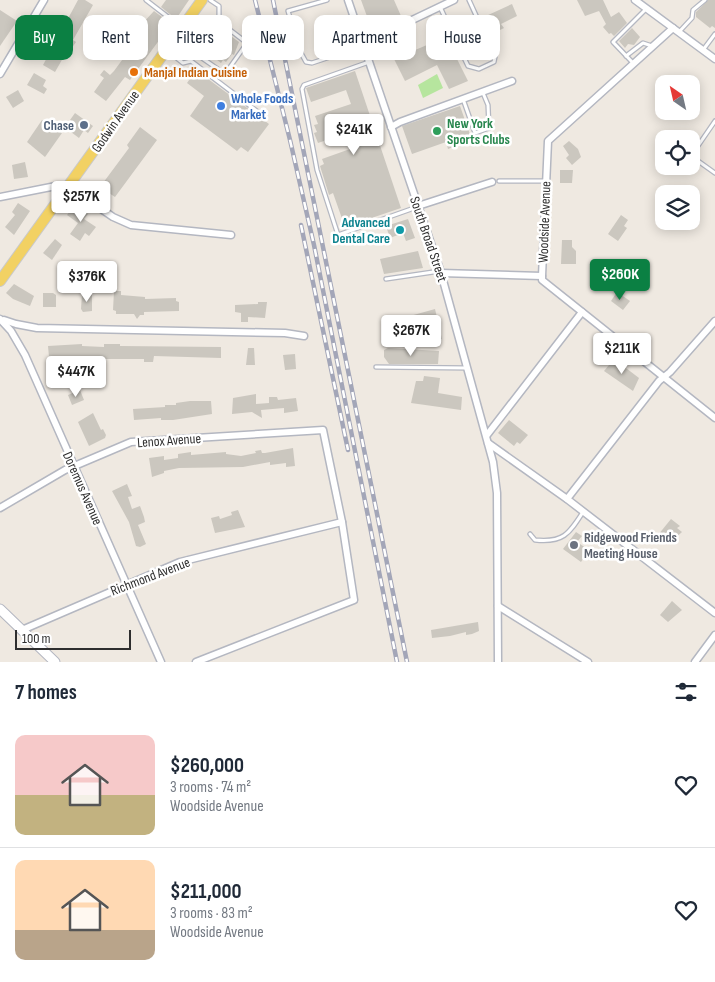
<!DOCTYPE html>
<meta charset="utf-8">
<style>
body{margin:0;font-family:"Sofia Sans Condensed",sans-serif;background:#f2f2f3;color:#1f2937;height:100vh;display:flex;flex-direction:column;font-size:19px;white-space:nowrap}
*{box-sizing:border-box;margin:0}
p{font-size:16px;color:#747a83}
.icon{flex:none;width:28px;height:28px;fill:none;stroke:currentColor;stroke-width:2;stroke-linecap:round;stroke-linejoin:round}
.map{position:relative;height:662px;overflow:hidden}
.sheet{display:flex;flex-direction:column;background:#fff;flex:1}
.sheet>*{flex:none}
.top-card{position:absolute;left:15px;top:15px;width:685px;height:45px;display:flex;gap:10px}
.needle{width:32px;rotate:326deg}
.buttons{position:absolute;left:655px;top:75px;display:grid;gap:10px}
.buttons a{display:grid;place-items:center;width:45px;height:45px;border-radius:10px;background:#fff;box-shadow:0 2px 12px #0003;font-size:25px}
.scale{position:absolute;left:15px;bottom:12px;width:116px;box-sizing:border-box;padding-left:5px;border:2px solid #2e2e2e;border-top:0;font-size:14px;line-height:18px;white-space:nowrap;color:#2e2e2e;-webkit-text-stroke:4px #fff;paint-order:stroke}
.price{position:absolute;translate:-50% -42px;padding:0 11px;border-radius:5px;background:#fff;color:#222;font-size:16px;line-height:32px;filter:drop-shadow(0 1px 2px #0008)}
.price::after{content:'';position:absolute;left:50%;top:30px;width:15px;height:11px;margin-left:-8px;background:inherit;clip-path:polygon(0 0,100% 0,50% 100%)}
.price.selected{background:#0b8043;color:#fff}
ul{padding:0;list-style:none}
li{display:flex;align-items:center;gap:15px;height:125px;padding:0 15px}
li+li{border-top:1px solid #e0e1e3}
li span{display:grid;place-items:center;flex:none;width:140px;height:100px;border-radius:10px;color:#555}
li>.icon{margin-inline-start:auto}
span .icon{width:60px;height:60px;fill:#fffc;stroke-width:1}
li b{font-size:21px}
h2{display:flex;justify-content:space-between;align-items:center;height:60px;padding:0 15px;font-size:21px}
.chip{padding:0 18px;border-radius:10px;background:#fff;box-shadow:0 2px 12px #0003;font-size:18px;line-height:45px}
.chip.selected{background:#0b8043;color:#fff}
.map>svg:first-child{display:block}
.green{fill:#b6e59e}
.building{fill:#cbc7bf}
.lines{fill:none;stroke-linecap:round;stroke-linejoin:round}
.lane-casing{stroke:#b4b7c1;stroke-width:5.5}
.street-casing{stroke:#b4b7c1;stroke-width:9}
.secondary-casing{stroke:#b4b7c1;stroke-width:11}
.primary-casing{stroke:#c9c9c9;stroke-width:12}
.lane{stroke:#fff;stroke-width:3}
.street{stroke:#fff;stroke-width:6}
.secondary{stroke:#fff;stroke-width:9}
.primary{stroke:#f2d163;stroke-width:10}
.rail-casing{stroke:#a3a6b8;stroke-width:4.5}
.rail{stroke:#fff;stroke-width:2.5;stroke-dasharray:8;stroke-linecap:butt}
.food-dot{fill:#e8710a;stroke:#fff;stroke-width:2}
.shop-dot{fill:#3f7fe0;stroke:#fff;stroke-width:2}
.service-dot{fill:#5c6f8a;stroke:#fff;stroke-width:2}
.leisure-dot{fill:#2e9e5b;stroke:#fff;stroke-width:2}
.culture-dot{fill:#0f9aa8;stroke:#fff;stroke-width:2}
.worship-dot{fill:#6b7280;stroke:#fff;stroke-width:2}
.labels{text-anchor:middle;stroke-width:5;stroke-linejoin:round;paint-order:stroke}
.food-label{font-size:14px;font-weight:bold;fill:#c56008;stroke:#fff;text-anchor:start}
.shop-label{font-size:14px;font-weight:bold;fill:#366cbe;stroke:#fff;text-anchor:start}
.street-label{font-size:14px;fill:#2e2e2e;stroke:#fff}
.leisure-label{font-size:14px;font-weight:bold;fill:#27864d;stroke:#fff;text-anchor:start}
.service-label{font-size:14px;font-weight:bold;fill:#4e5e75;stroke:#fff;text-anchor:end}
.culture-label{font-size:14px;font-weight:bold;fill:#0d838f;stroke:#fff;text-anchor:end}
.worship-label{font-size:14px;font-weight:bold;fill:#5b616d;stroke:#fff;text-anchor:start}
</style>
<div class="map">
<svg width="715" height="662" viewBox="0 0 715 662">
<rect width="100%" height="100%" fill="#efe9e1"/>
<path class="green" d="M437 74 443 88 423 98 418 85Z"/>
<g class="building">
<path d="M78 0H85L93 5 73 40 76 42 69 52 67 51 55 72 43 65Z"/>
<path d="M166 0H189L176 19 161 7Z"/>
<path d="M361 0H394L401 16 372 30Z"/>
<path d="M577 0H603L611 17 619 12 627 23 614 36 611 33 609 34 603 27 606 24 599 11 585 16Z"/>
<path d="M708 0H715V28L712 26 710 28 696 17V12Z"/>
<path d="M512 4 517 16 501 24 504 28 496 32 486 16Z"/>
<path d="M0 10 17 21 0 46Z"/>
<path d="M154 11 171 24 130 80 125 77 106 101 94 92 104 78 100 75 104 70 110 75 114 71 125 56 122 55 144 26 142 24Z"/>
<path d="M339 16 348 42 345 43 350 56 338 60 334 47 331 48 328 42 321 22Z"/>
<path d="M473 23 483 46 480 48 483 53 473 58 459 30Z"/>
<path d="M632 28 640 37 634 45 628 44 625 48 619 41Z"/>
<path d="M224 31 239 42 234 55 232 54 226 62 223 60 221 63 208 53Z"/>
<path d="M439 35 443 44 448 41 468 81 449 89 437 65 405 81 394 59 434 42 432 39Z"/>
<path d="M196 70 269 124 248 152 241 147 237 151 190 116 204 96 187 83Z"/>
<path d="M355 71 401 208 345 227 333 193 329 195 320 166 324 164 322 159 364 144 359 129 318 143 314 133 317 132 314 125 318 124 315 116 351 104 346 90 311 102 306 88Z"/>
<path d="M34 73 46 80 43 86 47 89 44 94 27 85Z"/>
<path d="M18 90 24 101 13 108 6 97Z"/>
<path d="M460 106 472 140 448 149 446 142 412 154 402 126Z"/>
<path d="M75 113 93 126 88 133 84 130 79 138 71 132 76 125 70 120Z"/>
<path d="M42 120 62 133 45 157 27 142Z"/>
<path d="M140 127 157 140 115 197 100 187 129 148 127 145Z"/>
<path d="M569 141 578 149 581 157 572 165 566 158 569 155 563 146Z"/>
<path d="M25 162 28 177 14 179 12 165Z"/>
<path d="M560 170H573L572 183H560Z"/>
<path d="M18 203 30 211 14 235 5 227 15 215 12 212Z"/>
<path d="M75 205 88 214 84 219 96 227 89 236 85 233 80 241 70 234 78 223 67 215Z"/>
<path d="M621 215 628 220 624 226 627 228 618 241 608 234Z"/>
<path d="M408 219 415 238 406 241 403 233 390 238 386 226Z"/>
<path d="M55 239 62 245 52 260 43 253Z"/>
<path d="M562 240H572V247L576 251V264H561Z"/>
<path d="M418 251 423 268 384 274 380 259Z"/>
<path d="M14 284 34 296 30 306 13 299 6 293Z"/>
<path d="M114 291H121V295L145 297V299L176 298V301L179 302V311L144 312V315H140L137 319 134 314H116V311L113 310Z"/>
<path d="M617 292 630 301 623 310 611 301Z"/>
<path d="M43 293H53L56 295V307H43Z"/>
<path d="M82 294 92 295V311L83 312 81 309Z"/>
<path d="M258 302H267L265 318 248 317V322H241V313L235 312V305L258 304Z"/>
<path d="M435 309 442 339 418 346 410 316Z"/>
<path d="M82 344V346L104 347V344H120V346L221 347V358L154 356 153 362H144V359H97V363L76 362V358L52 361V357H49L48 346Z"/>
<path d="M248 348H254L255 365H246Z"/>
<path d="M388 348 439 351 438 364H389L384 357V350Z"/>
<path d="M295 354 296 369 285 370 283 355Z"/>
<path d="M614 359 639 378 633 391 604 371Z"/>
<path d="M424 376 440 378 438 393 462 397 461 410 411 403 416 381H423Z"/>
<path d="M80 390 84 400 72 405 68 395Z"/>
<path d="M256 394V404L269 403V397H277L278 400 296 398 298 411 284 413V408L261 410 262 418 252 412 232 414 233 398Z"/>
<path d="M190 401H211L212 414 173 420H161V418L134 420 133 409 165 407V405H176V403Z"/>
<path d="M93 413 101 430 103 429 106 435 105 438 89 446 78 422Z"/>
<path d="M509 420 528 435 520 444 517 442 514 446 498 433Z"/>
<path d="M293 448 295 466 286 467V463L270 465V462L243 467 179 468 164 471V473L152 477 149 458 164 456V460L178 458V454L191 452V455L226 452V454L241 456 256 453 255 451 261 450 262 453H265Z"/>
<path d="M127 484 132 496 128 497 132 509 140 506 144 517 145 522 138 525 146 544 140 547 136 546 129 522 112 491Z"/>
<path d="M238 510 245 527 215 533 211 518 219 516 220 519 232 515 231 512Z"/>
<path d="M671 519 680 526 677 528 682 532 669 544 658 535Z"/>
<path d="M576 532 582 536 577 542 589 550 581 562 563 549Z"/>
<path d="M672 601 682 610 668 622 660 615Z"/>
<path d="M478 622 479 631 472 634 466 635V632L450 636 432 638 431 630Z"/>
</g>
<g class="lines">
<defs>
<g id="lane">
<path d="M146 0 181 27"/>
<path d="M327 0 288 11 301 53 306 62 312 63 333 56"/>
<path d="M440 7 468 66 479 69 494 62 495 57 469 0"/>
<path d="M679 32 692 18 693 10 705 0"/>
<path d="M176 40 225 74 247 43 217 20"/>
<path d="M352 49 362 44"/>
<path d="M703 50 715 34"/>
<path d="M168 51 183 63 191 61 262 115"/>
<path d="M194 52 219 16V6L210 0"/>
<path d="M626 56 643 43 652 46"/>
<path d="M369 62 304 85 302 89 317 170 338 235 417 207"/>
<path d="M633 63 613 42 646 9"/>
<path d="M463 99 475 133 489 128 488 105 483 93"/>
<path d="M691 156 715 121"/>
<path d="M691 156 715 173"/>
<path d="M499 181H545"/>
<path d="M386 279 440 271"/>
<path d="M376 367 467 368"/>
<path d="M530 534 535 540C563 543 569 534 583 512"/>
</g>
<g id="street">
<path d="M348 0 441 273 493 462 497 493 498 662"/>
<path d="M635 0 715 59"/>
<path d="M673 28 548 141 542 276V280L715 418"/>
<path d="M364 43 454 0"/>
<path d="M0 74 44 0"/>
<path d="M391 127 400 122 512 81"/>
<path d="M0 197 56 186 75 191 113 217 131 225 231 235"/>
<path d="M418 206 492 182"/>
<path d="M441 273 542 276"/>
<path d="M0 319 11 331 25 355 161 662"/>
<path d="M4 320 16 324 37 328 285 333 304 336"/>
<path d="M487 435 582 312"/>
<path d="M488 443 567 499 715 613"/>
<path d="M567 499 659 381 670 372 715 321"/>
<path d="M0 508 65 470 131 442 323 430 342 522 354 600 196 662"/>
<path d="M498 606 588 662"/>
<path d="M22 630 180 562 342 522"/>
<path d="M695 662 715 635"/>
</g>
<path id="secondary" d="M0 609 55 662"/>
<path id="primary" d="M0 281 202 0"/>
</defs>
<use href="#lane" class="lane-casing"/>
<use href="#street" class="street-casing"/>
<use href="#secondary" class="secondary-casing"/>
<use href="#primary" class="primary-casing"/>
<use href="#lane" class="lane"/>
<use href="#street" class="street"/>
<use href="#secondary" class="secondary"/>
<use href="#primary" class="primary"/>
<defs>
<g id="rail">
<path d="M255 0 290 140 314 245 397 662"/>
<path d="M273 0 407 662"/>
<path d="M301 225 348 450"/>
</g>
</defs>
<use href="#rail" class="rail-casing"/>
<use href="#rail" class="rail"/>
</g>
<circle class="food-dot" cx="134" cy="72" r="5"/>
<circle class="shop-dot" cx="221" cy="106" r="5"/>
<circle class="service-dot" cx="84" cy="125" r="5"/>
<circle class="leisure-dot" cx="437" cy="131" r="5"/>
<circle class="culture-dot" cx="400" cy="230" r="5"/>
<circle class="worship-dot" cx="574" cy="545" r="5"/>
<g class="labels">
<g class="food-label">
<text x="144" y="77">Manjal Indian Cuisine</text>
</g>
<g class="shop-label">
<text x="231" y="103">Whole Foods<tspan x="231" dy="16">Market</tspan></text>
</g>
<g class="street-label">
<text transform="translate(115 121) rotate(-55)" y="5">Godwin Avenue</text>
<text transform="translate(544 222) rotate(-88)" y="5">Woodside Avenue</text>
<text transform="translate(429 239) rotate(71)" y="5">South Broad Street</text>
<text transform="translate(169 440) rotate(-4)" y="5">Lenox Avenue</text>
<text transform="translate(83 488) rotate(66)" y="5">Doremus Avenue</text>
<text transform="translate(150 576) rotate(-21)" y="5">Richmond Avenue</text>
</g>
<g class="leisure-label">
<text x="447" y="128">New York<tspan x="447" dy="16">Sports Clubs</tspan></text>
</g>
<g class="service-label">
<text x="74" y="130">Chase</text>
</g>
<g class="culture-label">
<text x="390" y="227">Advanced<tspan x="390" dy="16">Dental Care</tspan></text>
</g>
<g class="worship-label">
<text x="584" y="542">Ridgewood Friends<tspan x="584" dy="16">Meeting House</tspan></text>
</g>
</g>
</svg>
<div class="buttons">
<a><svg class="needle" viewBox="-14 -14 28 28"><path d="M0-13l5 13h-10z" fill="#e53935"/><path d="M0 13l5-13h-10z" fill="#747a83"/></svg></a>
<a><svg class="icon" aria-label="locate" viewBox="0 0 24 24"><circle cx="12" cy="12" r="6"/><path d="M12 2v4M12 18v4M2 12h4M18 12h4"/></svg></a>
<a><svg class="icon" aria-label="layers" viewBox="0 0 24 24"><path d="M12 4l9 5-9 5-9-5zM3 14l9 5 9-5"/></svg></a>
</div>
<div class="scale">100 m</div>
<b class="price" style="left:354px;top:156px">$241K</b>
<b class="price" style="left:81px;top:223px">$257K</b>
<b class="price selected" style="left:620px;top:301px">$260K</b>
<b class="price" style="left:87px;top:303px">$376K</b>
<b class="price" style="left:411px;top:357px">$267K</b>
<b class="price" style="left:622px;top:375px">$211K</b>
<b class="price" style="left:76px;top:398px">$447K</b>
<div class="top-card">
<a class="chip selected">Buy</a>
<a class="chip">Rent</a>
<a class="chip">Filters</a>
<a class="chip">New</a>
<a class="chip">Apartment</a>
<a class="chip">House</a>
</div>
</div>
<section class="sheet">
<h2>7 homes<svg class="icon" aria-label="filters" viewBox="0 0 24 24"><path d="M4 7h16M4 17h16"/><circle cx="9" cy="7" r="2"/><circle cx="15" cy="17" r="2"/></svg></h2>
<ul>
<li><span style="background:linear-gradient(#f6c9c9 60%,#c2b280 0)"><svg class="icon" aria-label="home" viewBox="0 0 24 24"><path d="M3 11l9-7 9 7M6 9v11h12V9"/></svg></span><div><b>$260,000</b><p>3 rooms · 74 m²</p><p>Woodside Avenue</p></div><svg class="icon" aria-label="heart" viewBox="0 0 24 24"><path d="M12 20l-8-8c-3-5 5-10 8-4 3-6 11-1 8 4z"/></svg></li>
<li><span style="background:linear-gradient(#ffd9b3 70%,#b9a48a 0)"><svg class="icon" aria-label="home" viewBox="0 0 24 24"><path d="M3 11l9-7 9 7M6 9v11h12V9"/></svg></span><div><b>$211,000</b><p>3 rooms · 83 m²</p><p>Woodside Avenue</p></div><svg class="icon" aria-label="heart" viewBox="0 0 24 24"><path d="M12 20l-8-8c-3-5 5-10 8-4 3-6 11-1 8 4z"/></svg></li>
</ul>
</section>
